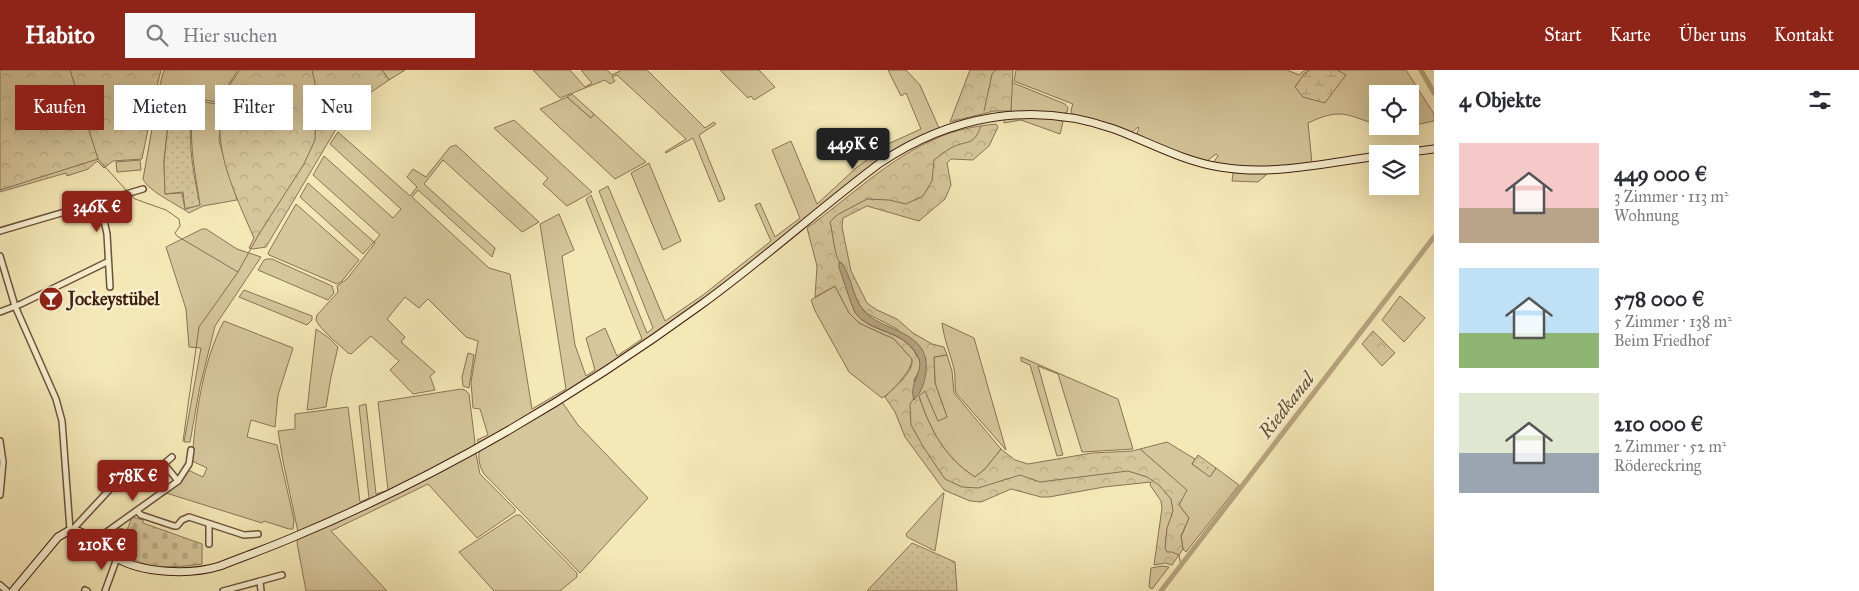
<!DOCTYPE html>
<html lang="de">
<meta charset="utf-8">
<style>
body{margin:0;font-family:"IM FELL Great Primer",serif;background:#f7f7f7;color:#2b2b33;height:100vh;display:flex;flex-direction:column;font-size:19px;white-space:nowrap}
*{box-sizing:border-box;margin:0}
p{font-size:16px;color:#7c7c81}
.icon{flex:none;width:28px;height:28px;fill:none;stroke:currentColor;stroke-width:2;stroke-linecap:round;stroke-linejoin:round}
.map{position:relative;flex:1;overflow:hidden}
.details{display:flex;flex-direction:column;background:#fff;width:425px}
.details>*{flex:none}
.banner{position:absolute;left:15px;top:15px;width:475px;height:45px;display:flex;gap:10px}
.buttons{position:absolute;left:1369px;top:15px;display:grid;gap:10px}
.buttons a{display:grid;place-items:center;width:50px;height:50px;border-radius:0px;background:#fff;box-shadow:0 5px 20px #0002;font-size:25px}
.price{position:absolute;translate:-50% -42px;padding:0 11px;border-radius:5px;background:#8f2418;color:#fff;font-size:16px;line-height:32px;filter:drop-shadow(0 1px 2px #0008)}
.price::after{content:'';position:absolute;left:50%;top:30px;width:15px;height:11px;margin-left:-8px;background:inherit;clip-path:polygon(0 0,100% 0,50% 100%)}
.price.on{background:#222;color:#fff}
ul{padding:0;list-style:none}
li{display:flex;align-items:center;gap:15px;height:125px;padding:0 25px}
li span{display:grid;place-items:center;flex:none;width:140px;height:100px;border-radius:0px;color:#555}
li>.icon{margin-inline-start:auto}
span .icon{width:60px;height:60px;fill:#fffc;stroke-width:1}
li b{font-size:21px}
h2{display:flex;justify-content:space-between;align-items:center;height:60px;padding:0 25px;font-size:21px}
.tag{padding:0 18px;border-radius:0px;background:#fff;box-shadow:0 5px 20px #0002;font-size:18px;line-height:45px}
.tag.on{background:#8f2418;color:#fff}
header{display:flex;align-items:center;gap:30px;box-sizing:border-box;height:70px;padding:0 25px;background:#8f2418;color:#fff}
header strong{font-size:24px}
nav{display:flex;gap:28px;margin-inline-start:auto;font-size:18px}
.search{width:350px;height:45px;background:#f7f7f7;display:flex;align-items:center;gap:12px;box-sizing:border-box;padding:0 18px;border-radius:0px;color:#7c7c81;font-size:19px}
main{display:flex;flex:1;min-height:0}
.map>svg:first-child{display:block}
.grass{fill:#d6c69b;stroke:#8b7356}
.forest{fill:url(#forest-crowns);stroke:#8b7356;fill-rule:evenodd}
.wetland{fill:url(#wetland-marsh);stroke:#8b7356}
.cemetery{fill:url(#cemetery-stones);stroke:#8b7356}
.garden{fill:url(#garden-dots);stroke:#8b7356}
.water{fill:#b7a47f;stroke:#876f53}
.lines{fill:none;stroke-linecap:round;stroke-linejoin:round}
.stream{stroke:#876f53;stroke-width:1}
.canal{stroke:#b7a47f;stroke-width:5}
.minor-casing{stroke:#6d523b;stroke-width:8}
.secondary-casing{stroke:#402012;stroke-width:9}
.minor{stroke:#f8f0d0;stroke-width:5}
.secondary{stroke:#f8f0d0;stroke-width:7}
.labels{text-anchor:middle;stroke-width:5;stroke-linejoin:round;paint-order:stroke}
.poi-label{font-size:18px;font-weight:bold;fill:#402012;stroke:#f8f0d0;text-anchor:start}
.water-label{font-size:19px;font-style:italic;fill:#6a4e38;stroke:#f8f0d0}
</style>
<header>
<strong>Habito</strong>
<div class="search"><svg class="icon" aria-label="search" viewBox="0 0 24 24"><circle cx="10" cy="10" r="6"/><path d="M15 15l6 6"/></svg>Hier suchen</div>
<nav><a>Start</a><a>Karte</a><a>Über uns</a><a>Kontakt</a></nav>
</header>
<main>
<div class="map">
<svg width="1434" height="521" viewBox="0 0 1434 521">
<defs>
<pattern id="forest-crowns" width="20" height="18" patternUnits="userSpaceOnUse" patternTransform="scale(1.25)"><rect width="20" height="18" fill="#d6c69b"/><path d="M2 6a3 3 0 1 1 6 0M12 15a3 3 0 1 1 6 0" fill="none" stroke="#b9aa84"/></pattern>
<pattern id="wetland-marsh" width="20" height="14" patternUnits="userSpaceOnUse" patternTransform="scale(1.25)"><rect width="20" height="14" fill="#d6c69b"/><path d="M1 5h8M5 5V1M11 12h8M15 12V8" fill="none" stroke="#b9aa84"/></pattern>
<pattern id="cemetery-stones" width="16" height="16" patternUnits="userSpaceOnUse" patternTransform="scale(1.25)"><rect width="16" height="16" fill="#d6c69b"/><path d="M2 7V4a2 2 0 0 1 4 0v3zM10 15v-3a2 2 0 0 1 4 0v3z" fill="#b9aa84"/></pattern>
<pattern id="garden-dots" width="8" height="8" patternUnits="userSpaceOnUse" patternTransform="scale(1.25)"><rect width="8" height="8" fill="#d6c69b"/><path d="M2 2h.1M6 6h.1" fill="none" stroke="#b9aa84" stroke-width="1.8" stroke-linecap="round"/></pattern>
</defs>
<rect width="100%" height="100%" fill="#f5e8b7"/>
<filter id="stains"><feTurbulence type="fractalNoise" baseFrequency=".004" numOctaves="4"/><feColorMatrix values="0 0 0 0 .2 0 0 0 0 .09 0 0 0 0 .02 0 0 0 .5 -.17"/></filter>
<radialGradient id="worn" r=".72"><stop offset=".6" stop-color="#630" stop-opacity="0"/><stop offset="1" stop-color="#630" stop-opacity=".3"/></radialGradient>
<g class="grass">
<path d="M164 0H238L229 14 222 33 158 22Z"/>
<path d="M382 0H405L389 10Z"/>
<path d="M533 0H570L585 17 592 13 581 0H607L612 5 620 1 619 0H647L705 58 714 52 716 54 699 65 725 129 719 132 693 68 666 83 665 82 686 69 617 5 612 7 615 11 610 14 605 10 560 28Z"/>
<path d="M720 0H759L775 17 754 30 751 26 748 28Z"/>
<path d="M888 0H906L920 15 939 58 881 88 739 203 643 273 566 322 480 374 477 370 488 365 480 339 473 338 471 312 478 271 466 267 428 229 419 238 405 227 387 249 405 267 401 272 435 302 430 306 435 320 413 324 390 300 399 291 371 266 351 284 348 283C339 274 320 260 316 250L317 245 338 222 337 216 347 209 375 173 374 172 363 184 300 127 308 113 374 172 380 165 313 105 324 86 393 148 401 139 330 74 338 62 410 126 417 117 407 107 413 99 426 107 450 77 456 75 539 152 522 162 443 90 424 114 495 178 492 187 418 120 412 127 489 198 510 204 532 339 566 319 540 154 559 144 574 180 562 186 575 275 586 306 595 300 586 268 605 258 617 286 642 269 586 129 591 125 647 263 653 258 599 121 608 116 665 251 703 225 771 171 755 135 760 133 775 167 800 148 772 80 791 71 817 134 856 98 890 73 921 59 906 23 901 26Z"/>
<path d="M1016 0H1287L1299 5 1305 0H1310L1304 4 1324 33 1345 5 1337 0H1406L1434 44V51L1410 56V24H1378L1377 55C1346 44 1340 38 1308 53L1312 93 1282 97 1246 98 1213 93 1218 86 1216 84 1207 91 1170 80 1138 66 1137 63 1139 58 1138 57 1131 63 1076 46 1072 44 1071 40 1073 34 1014 11Z"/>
<path d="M1011 12 1065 34 1068 38 1067 42 1063 44 1011 42Z"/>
<path d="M567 27 591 48 594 44 646 92 615 109 540 39Z"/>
<path d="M194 30 222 35 219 71 237 130 203 136 189 143C177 134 149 122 143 109L155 42 169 45 164 91 165 124 182 123 185 139 200 135C194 95 188 71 194 30Z"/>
<path d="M1038 47 1059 49 1063 52 1060 64 1021 50 1004 53V48Z"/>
<path d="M514 50 592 122 567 136 543 114 548 108 494 58Z"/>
<path d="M140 90 141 100 117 102 116 92Z"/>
<path d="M649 93 681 171 663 180 631 103Z"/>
<path d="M1233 103H1266V105L1258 112 1232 111Z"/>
<path d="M296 134 359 190 342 211 337 214 269 185 268 183Z"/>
<path d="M202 159H206L237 179 261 187 215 256 200 316 190 372H184L201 278 189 277 186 239 166 177Z"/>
<path d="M267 189H272L332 216 334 223 328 230 258 200 264 190Z"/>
<path d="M835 216 849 243 859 253 894 269 912 289C913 299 891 323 882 328L849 302 815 241 811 230Z"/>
<path d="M244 220 312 246V250L307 255 239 227Z"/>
<path d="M1400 226 1425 248 1404 272 1382 250Z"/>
<path d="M224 251 293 278 278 325 275 357 251 350 247 367 277 375 294 450 293 459H289L264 451 262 453 166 423 178 412 188 400 203 407 207 398 192 391C195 348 203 289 224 251Z"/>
<path d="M942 253 974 268 1006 380 956 323C954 315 956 307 954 299 950 283 944 269 942 253Z"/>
<path d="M316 259 329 268 338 277 331 307 326 337 307 340Z"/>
<path d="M468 283 474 285 469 318 463 316 462 307Z"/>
<path d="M947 285 952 301 954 323 1001 379 985 399 975 407C945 388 929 358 919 326L925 320 947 347 935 313 934 287Z"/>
<path d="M1021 287 1118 329 1133 379 1082 382 1058 304 1038 296 1063 385 1057 386 1030 295 1021 291Z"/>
<path d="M461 319 465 320 469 324 475 373 473 377 360 435 298 462 283 391 278 361 295 359V344L348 337 360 432 369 428 359 336 366 334 376 424 388 420 378 332Z"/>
<path d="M562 332 578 355 648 428 580 503 484 404C480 398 477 386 480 380Z"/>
<path d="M1167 372 1195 389 1192 394 1210 406 1216 398 1239 415 1186 482 1183 479 1181 467 1189 448 1179 435 1186 420 1140 379Z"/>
<path d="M474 383 476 384 480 404 515 439V442L477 468 428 414 331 461 387 521H306L297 473 298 469Z"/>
<path d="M943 423H944L935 481 907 467 906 464Z"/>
<path d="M516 445H520L577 503V507L560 521H494L459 482Z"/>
<path d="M1162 496 1169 497 1152 519 1149 517 1151 498Z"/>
</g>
<g class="forest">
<path d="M0 0H161L155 24 142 89 113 91 104 98 97 91 88 99 67 106 66 103 0 122Z"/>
<path d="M240 0H382L389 10 355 33 345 44 266 177 253 179 249 178 254 168C236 126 209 74 224 27 227 17 234 9 240 0Z"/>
<path d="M970 0H1013L1011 41H994L950 52Z"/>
<path d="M996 54 998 57 989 76 973 90 951 89 947 93 951 115 945 129 919 151 867 136 843 148 842 157 851 201 867 233 877 240 897 249 913 263 932 274 944 277 947 285 934 287 935 313 947 347 938 351 925 321 919 326C929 358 945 388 975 407L985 399 1001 379 1015 390 1028 394 1092 383 1132 381 1140 379 1187 420 1179 435 1189 448 1181 466 1183 479 1172 495 1165 493 1154 495 1162 438 1161 431 1150 415 1151 412 1104 417 1049 427H1041L1011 419 981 432 970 431 944 420 905 367 895 342 885 327C893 318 914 303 912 289L894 269 859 253 849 243 835 216 815 227 817 196 807 158C850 127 888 89 937 68 955 60 976 56 996 54ZM841 192 858 233 866 243 897 259 926 288 914 311C916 306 920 301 920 297 921 292 919 289 917 286 903 259 873 264 857 245 850 237 844 204 841 192Z"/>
<path d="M1373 261 1395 283 1382 296 1362 274Z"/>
</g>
<path class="wetland" d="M1310 0H1337L1346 5 1325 33 1303 27 1295 17 1304 4Z"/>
<path class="cemetery" d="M132 447 143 450V453L202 474V494C163 499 147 499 112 479L119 458 127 460Z"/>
<g class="garden">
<path d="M162 24 193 30C187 69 192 97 200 135L185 139 183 122 165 124 164 92 169 45 155 41 158 25Z"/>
<path d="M572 24 594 44 591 48 567 27Z"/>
<path d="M1198 385 1216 398 1210 407 1192 394Z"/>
<path d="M912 473 955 492 957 521H867Z"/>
</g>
<path class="water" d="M841 192C852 206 852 227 864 241 882 262 931 260 926 302 925 312 921 323 914 330 908 314 924 301 919 289 906 259 876 265 857 245 852 240 843 207 839 198V193Z"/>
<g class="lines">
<g class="stream">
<path d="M70 0 98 89 127 121"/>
<path d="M984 41 992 4 996 0"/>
<path d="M0 120 98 89"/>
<path d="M130 124 135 129 166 140 179 149 180 156 175 163 177 166 238 202"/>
<path d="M840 193C834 185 833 163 830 152L837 145 867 129 889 130 906 134 923 126 932 111 934 90C940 86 945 81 951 78 967 69 973 78 981 56"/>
<path d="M914 328 910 334 911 355 924 378 945 409 962 417 978 418 1020 405 1040 412 1128 401 1147 407 1159 415 1171 429 1173 441 1167 458 1165 478 1167 482H1172L1179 485 1181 496"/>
<path d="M183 371 199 257 238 202 259 164 304 94 315 70 316 42 315 13 312 0"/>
</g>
<g class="canal">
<path d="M1421 0 1434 23"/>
<path d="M1161 521 1434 167"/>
</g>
<defs>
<g id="minor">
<path d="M100 132 107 164 110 217"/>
<path d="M0 161 143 119"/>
<path d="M0 186 15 236 56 329 62 351 70 460"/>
<path d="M0 242 21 234 107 192"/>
<path d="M0 371 3 392 0 425"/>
<path d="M164 394 178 411"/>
<path d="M152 404 172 387"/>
<path d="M137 441 141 445 174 456H177L182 450 189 447 244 465 258 464"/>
<path d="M73 459 111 418"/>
<path d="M94 471 178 411 189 394 191 380"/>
<path d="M209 474V454"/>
<path d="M260 511 282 505"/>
<path d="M0 515 7 521"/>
<path d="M85 520 87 521"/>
<path d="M105 521 117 488"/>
<path d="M223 521 260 511 261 521"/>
</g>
<g id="secondary">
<path d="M1396 84 1434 79"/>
<path d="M13 521 58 467 70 460C86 459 102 478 115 487 142 504 191 505 220 496 245 486 271 477 296 466 440 406 577 325 702 234 764 189 820 138 880 93 950 46 1032 30 1114 59 1149 72 1182 91 1220 97 1272 106 1326 93 1378 86"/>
</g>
</defs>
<use href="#minor" class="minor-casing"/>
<use href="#secondary" class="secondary-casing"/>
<use href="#minor" class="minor"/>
<use href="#secondary" class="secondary"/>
</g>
<defs>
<symbol id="bar-disc" viewBox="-11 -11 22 22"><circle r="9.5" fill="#8f2418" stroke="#f8f0d0"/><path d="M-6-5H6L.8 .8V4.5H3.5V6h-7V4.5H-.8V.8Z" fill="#fff"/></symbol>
</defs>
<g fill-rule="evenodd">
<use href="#bar-disc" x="37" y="215" width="28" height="28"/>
</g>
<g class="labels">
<g class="poi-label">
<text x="68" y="235">Jockeystübel</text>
</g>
<g class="water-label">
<text transform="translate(1286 335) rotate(-52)" y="7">Riedkanal</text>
</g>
</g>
<rect width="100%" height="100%" filter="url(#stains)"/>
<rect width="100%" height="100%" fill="url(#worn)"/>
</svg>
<div class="buttons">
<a><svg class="icon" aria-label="locate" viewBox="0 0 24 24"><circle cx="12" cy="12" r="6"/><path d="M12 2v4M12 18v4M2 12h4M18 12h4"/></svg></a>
<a><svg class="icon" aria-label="layers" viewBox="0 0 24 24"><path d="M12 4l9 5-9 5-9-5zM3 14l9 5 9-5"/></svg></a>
</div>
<b class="price on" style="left:853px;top:100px">449K €</b>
<b class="price" style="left:97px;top:163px">346K €</b>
<b class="price" style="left:133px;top:432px">578K €</b>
<b class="price" style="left:102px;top:501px">210K €</b>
<div class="banner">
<a class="tag on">Kaufen</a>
<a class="tag">Mieten</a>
<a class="tag">Filter</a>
<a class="tag">Neu</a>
</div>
</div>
<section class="details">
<h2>4 Objekte<svg class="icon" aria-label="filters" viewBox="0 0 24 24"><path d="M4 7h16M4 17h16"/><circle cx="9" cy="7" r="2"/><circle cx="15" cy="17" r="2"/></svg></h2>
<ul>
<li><span style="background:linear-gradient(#f6c9c9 65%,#b9a48a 0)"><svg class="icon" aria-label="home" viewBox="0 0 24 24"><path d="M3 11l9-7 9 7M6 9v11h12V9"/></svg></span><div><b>449 000 €</b><p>3 Zimmer · 113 m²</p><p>Wohnung</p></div></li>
<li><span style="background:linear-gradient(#bfe0f5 65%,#8fb573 0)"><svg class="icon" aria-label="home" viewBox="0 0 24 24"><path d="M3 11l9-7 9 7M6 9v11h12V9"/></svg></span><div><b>578 000 €</b><p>5 Zimmer · 138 m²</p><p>Beim Friedhof</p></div></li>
<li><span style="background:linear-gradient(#dfe7d0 60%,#9aa5b1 0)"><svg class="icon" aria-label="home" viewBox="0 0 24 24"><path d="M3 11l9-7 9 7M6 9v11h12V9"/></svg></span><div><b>210 000 €</b><p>2 Zimmer · 52 m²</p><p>Rödereckring</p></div></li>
</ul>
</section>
</main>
